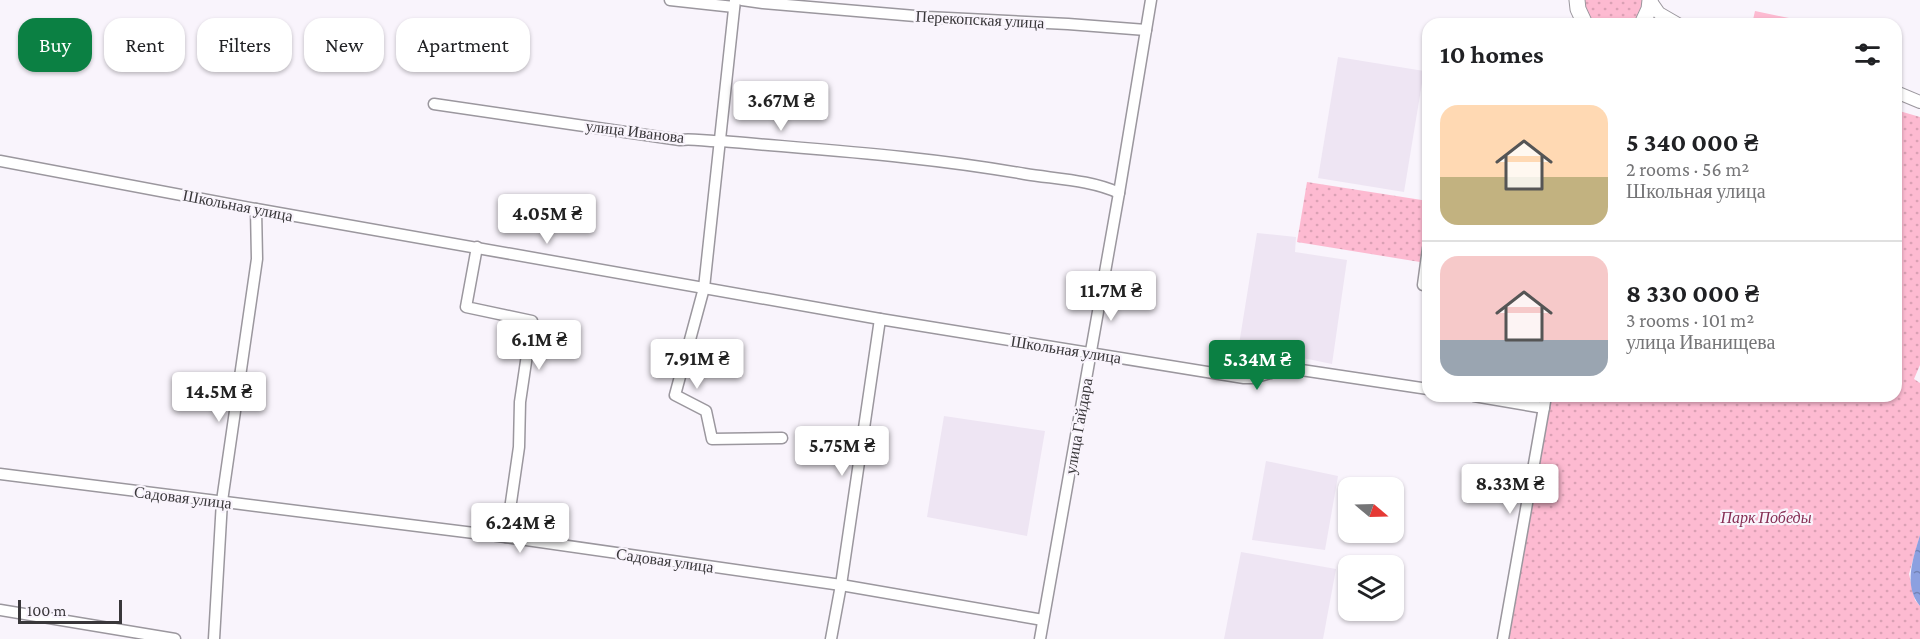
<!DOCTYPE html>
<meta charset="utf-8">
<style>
body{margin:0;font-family:"Crimson Pro",serif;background:#f2f2f2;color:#202124;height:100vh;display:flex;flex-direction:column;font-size:22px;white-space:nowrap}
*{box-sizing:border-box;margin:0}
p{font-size:20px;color:#757577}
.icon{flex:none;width:33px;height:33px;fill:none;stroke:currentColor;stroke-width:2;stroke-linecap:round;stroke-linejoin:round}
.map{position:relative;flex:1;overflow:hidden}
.details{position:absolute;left:1422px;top:18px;width:480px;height:384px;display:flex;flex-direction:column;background:#fff;border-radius:18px;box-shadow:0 2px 4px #0004}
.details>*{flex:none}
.hud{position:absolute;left:18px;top:18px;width:570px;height:54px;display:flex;gap:12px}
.needle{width:39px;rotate:109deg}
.buttons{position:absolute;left:1338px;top:477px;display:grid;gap:12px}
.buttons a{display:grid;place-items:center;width:66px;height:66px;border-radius:12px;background:#fff;box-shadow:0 2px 4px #0004;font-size:30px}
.scale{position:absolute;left:18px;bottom:15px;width:104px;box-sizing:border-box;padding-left:6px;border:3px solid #39373a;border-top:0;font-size:16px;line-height:21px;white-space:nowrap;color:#39373a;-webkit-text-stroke:4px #f9f4fc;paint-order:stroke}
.price{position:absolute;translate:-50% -51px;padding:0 14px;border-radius:6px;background:#fff;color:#222;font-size:20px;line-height:39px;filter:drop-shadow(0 2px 3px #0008)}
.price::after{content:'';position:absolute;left:50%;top:36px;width:18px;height:14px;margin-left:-9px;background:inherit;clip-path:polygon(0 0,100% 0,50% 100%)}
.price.selected{background:#0b8043;color:#fff}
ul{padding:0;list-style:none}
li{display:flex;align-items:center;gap:18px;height:150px;padding:0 18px}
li+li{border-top:2px solid #e0e0e0}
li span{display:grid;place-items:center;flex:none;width:168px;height:120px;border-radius:18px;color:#555}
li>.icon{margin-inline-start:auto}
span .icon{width:72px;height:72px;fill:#fffc;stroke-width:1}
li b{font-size:26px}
h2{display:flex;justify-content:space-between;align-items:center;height:72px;padding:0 18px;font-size:26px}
.pill{padding:0 21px;border-radius:18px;background:#fff;box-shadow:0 2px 4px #0004;font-size:21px;line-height:54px}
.pill.selected{background:#0b8043;color:#fff}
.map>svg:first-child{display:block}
.built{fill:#eee5f3}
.grass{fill:url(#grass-tufts)}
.park{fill:url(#park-dots)}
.water{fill:url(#water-ripples)}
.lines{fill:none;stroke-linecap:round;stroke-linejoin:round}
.minor-casing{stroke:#9b979e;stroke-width:13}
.major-casing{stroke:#9b979e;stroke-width:14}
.highway-casing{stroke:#9b979e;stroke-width:17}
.minor{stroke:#fff;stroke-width:10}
.major{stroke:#fff;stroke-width:12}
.highway{stroke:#fff;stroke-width:15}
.labels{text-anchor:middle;stroke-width:4.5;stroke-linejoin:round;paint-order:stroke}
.street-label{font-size:16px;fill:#39373a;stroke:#f9f4fc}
.park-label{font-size:16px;font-style:italic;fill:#852d53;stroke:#f9f4fc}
</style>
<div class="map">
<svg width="1920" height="639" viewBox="0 0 1920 639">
<defs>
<pattern id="grass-tufts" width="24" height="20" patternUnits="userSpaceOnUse" patternTransform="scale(1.5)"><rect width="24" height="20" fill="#fdbad1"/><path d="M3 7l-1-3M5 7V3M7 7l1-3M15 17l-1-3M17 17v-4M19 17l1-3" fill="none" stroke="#daa0b4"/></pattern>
<pattern id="park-dots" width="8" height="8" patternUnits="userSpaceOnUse" patternTransform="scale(1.5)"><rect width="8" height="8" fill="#fdbad1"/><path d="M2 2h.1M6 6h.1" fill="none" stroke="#daa0b4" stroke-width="1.8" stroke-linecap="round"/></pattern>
<pattern id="water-ripples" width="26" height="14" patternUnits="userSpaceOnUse" patternTransform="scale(1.5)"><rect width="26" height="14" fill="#8ca0e0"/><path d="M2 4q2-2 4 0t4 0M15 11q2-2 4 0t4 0" fill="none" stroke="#7383b7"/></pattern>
</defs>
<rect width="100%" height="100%" fill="#f9f4fc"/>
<g class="built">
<path d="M1338 57 1424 71 1404 192 1318 178Z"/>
<path d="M1257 233 1296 237 1295 252 1347 260 1332 364 1274 352 1236 363Z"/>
<path d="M944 416 1045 431 1027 536 927 517Z"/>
<path d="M1266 461 1338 476 1325 550 1252 540Z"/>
<path d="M1241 552 1336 569 1323 639H1224Z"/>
</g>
<path class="grass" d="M1755 11 1818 24H1752Z"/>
<g class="park">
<path d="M1583 0H1645L1638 21 1635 24H1593L1587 16Z"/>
<path d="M1896 110 1920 117V365L1914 379 1920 383V535L1909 574 1915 600 1920 606V639H1509L1552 396H1896Z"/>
<path d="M1307 182 1428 201 1420 262 1297 242Z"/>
</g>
<path class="water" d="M1920 535V606C1903 585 1913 559 1920 535Z"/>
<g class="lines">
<defs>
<g id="minor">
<path d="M670 0 734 7"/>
<path d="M735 0 704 288 675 395 706 411 712 439 782 438"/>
<path d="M742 0 763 3 927 17 1068 24 1146 30"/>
<path d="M434 104 680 140C694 138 707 142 721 141 823 150 925 156 1025 174 1056 179 1091 180 1119 193"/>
<path d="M0 161 256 209 880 319 1244 378H1253L1288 368 1428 389"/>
<path d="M477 247 466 307 532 321 520 402 519 447 506 537"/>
<path d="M1423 285 1428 248"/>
<path d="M1474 396 1544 408"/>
<path d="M0 474 498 536 841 585 1043 620"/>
<path d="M0 610 175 639"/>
<path d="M214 639 222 501 257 259 256 209"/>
<path d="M831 639 841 585 880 319"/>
<path d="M1040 639 1119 193 1151 0"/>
<path d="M1503 639 1546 396"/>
</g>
<g id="major">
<path d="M1650 0 1659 13 1678 24"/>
<path d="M1896 92 1920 102"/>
</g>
<g id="highway">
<path d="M1577 0 1578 9 1585 24"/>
<path d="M1642 24 1649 9 1650 0"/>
</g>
</defs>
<use href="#minor" class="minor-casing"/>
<use href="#major" class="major-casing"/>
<use href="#highway" class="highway-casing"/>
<use href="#minor" class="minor"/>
<use href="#major" class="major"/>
<use href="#highway" class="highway"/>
</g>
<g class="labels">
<g class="street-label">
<text transform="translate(980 19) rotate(3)" y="6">Перекопская улица</text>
<text transform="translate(635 131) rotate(7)" y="6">улица Иванова</text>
<text transform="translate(238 205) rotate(11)" y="6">Школьная улица</text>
<text transform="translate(1066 349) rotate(9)" y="6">Школьная улица</text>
<text transform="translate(1078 426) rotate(-80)" y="6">улица Гайдара</text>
<text transform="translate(183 497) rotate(7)" y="6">Садовая улица</text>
<text transform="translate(665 560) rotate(8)" y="6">Садовая улица</text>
</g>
<g class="park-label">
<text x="1766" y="523">Парк Победы</text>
</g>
</g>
</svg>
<div class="buttons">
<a><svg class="needle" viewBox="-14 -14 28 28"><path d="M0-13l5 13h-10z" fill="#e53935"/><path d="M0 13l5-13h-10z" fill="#757577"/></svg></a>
<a><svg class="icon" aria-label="layers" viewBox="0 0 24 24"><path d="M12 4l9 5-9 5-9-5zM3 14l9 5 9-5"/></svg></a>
</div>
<div class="scale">100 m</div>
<b class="price" style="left:781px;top:132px">3.67M ₴</b>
<b class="price" style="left:547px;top:245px">4.05M ₴</b>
<b class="price" style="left:1111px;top:322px">11.7M ₴</b>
<b class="price" style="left:539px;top:371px">6.1M ₴</b>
<b class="price" style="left:697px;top:390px">7.91M ₴</b>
<b class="price selected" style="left:1257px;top:391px">5.34M ₴</b>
<b class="price" style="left:219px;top:423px">14.5M ₴</b>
<b class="price" style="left:842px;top:477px">5.75M ₴</b>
<b class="price" style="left:1510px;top:515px">8.33M ₴</b>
<b class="price" style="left:520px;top:554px">6.24M ₴</b>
<div class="hud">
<a class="pill selected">Buy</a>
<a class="pill">Rent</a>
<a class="pill">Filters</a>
<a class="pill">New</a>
<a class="pill">Apartment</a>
</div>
<section class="details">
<h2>10 homes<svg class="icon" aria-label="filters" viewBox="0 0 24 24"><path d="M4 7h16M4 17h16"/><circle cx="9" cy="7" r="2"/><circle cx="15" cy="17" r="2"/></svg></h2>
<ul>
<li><span style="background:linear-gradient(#ffd9b3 60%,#c2b280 0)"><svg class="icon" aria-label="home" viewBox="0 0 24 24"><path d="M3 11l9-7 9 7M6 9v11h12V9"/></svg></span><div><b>5 340 000 ₴</b><p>2 rooms · 56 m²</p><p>Школьная улица</p></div></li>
<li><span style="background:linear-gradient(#f6c9c9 70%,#9aa5b1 0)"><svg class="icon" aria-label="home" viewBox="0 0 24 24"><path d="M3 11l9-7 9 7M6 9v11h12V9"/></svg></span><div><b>8 330 000 ₴</b><p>3 rooms · 101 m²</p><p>улица Иванищева</p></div></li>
</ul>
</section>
</div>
